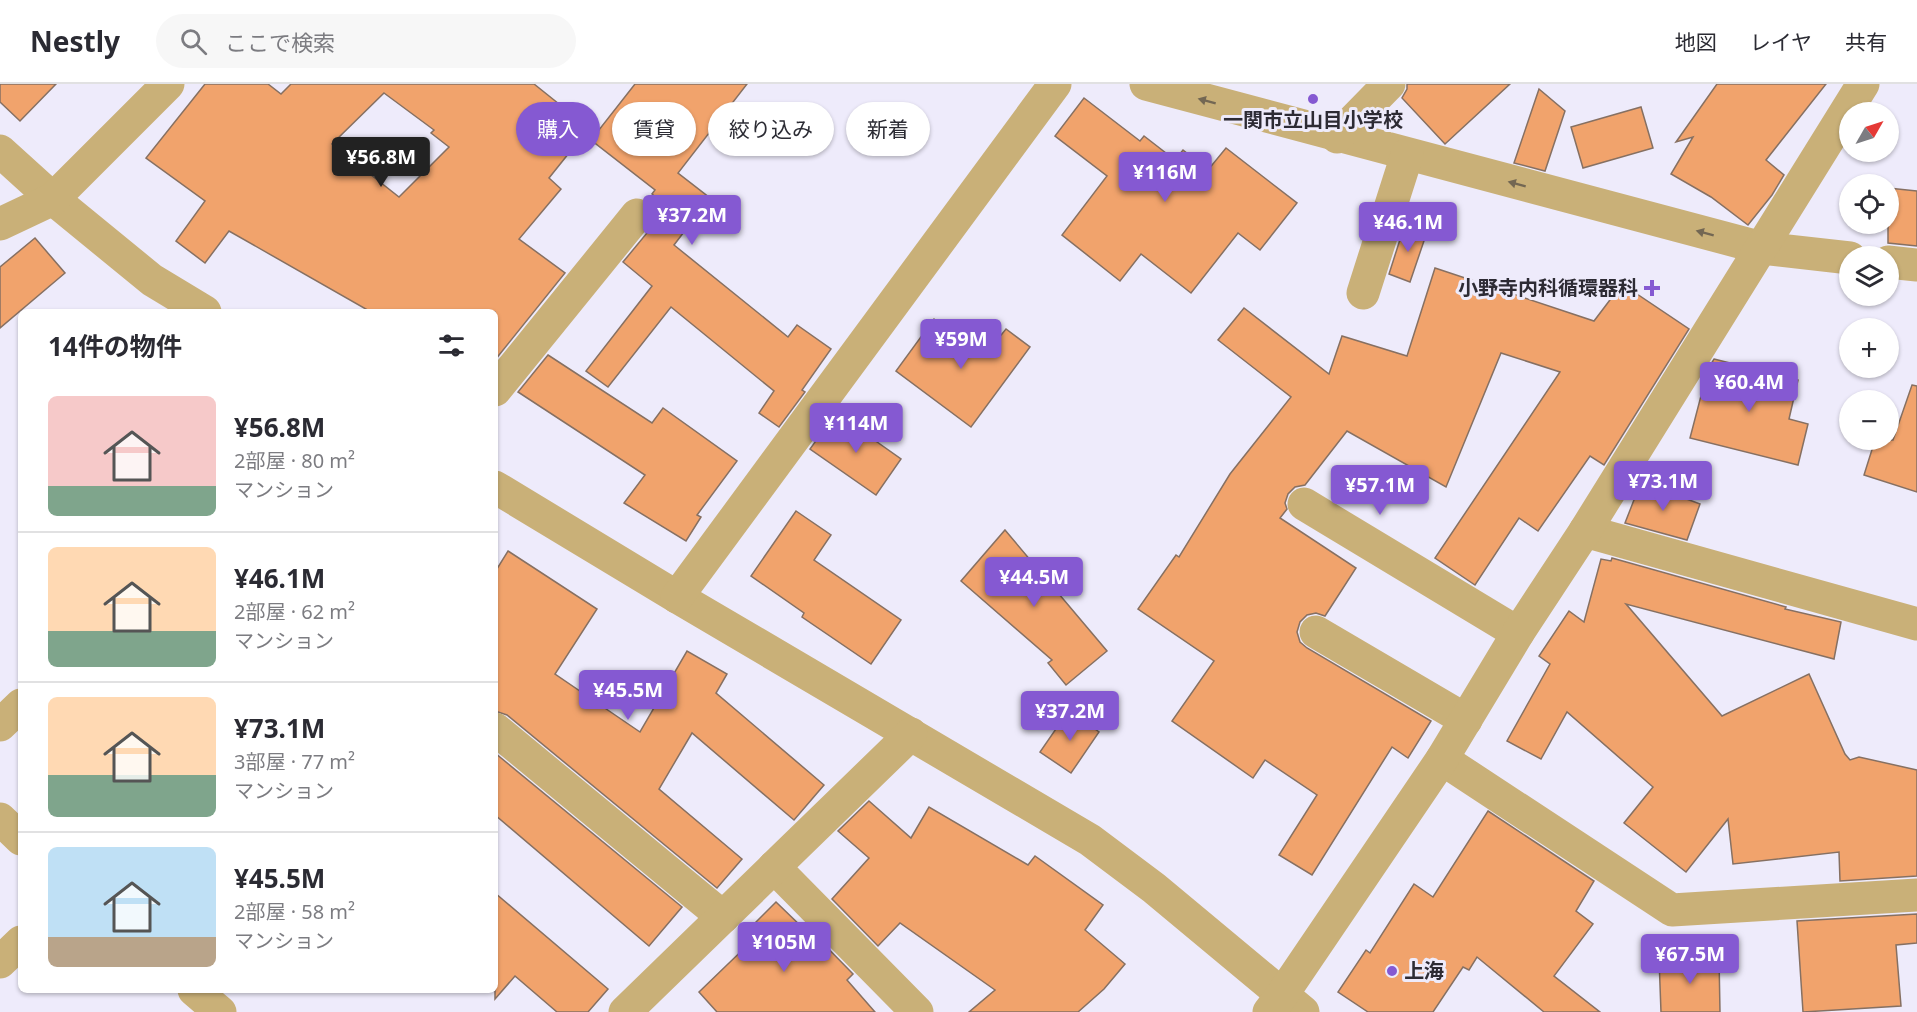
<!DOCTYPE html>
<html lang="ja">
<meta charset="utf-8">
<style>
body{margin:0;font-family:"Noto Sans","Noto Sans JP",sans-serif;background:#f7f7f7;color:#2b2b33;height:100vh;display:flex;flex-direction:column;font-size:22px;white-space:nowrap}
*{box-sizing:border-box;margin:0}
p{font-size:20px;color:#7c7c81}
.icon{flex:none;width:33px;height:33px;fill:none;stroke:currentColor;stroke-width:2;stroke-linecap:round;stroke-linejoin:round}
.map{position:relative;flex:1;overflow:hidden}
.sheet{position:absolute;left:18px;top:225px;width:480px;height:684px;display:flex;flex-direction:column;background:#fff;border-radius:9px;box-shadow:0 2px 4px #0004}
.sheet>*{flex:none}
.top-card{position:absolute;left:516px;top:18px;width:570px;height:54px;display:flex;gap:12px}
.needle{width:39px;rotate:51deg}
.tools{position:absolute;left:1839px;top:18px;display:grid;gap:12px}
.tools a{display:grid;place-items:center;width:60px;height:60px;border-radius:50%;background:#fff;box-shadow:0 2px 4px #0004;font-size:30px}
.price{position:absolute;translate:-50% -51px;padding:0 14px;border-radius:6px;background:#8559d2;color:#fff;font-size:20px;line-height:39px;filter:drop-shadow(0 2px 3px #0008)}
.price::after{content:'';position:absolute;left:50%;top:36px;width:18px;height:14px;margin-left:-9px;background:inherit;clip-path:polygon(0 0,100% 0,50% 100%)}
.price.active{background:#222;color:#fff}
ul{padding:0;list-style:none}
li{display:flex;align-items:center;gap:18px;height:150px;padding:0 30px}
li+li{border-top:2px solid #e1e1e2}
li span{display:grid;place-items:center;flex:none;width:168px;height:120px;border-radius:9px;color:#555}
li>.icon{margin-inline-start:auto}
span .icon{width:72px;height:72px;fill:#fffc;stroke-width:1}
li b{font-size:26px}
h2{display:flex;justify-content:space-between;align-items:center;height:72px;padding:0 30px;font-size:26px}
.tag{padding:0 21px;border-radius:27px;background:#fff;box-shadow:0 2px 4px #0004;font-size:21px;line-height:54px}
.tag.active{background:#8559d2;color:#fff}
header{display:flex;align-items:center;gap:36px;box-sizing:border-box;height:84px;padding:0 30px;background:#fff;border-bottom:2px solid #e1e1e2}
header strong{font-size:28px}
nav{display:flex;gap:33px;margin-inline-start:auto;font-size:21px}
.search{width:420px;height:54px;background:#f7f7f7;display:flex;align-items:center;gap:15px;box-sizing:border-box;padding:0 21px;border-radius:33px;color:#7c7c81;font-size:22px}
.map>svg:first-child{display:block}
.building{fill:#f1a36c;stroke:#867062;stroke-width:1.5;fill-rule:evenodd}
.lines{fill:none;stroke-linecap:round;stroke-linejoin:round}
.minor{stroke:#c9b078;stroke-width:33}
.oneway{fill:#736753}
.poi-dot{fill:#8559d2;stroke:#eeebfb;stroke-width:2}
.labels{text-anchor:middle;stroke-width:6;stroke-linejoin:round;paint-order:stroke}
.poi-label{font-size:20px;font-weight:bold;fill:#2d2b34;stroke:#eeebfb}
</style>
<header>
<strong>Nestly</strong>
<div class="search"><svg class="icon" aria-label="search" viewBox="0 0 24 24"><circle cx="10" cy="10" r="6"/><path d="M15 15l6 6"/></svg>ここで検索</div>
<nav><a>地図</a><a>レイヤ</a><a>共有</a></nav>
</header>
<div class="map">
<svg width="1917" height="928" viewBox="0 0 1917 928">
<rect width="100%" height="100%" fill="#eeebfb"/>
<g class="building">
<path d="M0 0H56L20 37 0 18Z"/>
<path d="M205 0H268L281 10 291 0H534L589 44 549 94 561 105 519 155 565 189 495 276V228H371L229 147 205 179 176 157 205 117 146 74ZM384 9 434 46 431 49 449 63 399 113 332 60Z"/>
<path d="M635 0H747L678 89 710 114 674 161 788 253 797 241 831 265 802 306 805 308 779 343 759 329 774 307 671 223 608 303 586 287 652 202 623 178 652 143 655 133 665 121 652 110 655 106 591 56Z"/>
<path d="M1407 0H1510L1445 60 1402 14 1407 5Z"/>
<path d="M1717 0H1826L1766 76 1784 91 1772 111 1748 141 1711 113 1671 90 1693 53 1676 58Z"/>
<path d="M1539 5 1565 27 1545 87 1514 79Z"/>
<path d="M1084 14 1140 57 1144 52 1175 76 1183 66 1208 86 1226 64 1297 119 1260 166 1238 149 1191 209 1141 170 1120 197 1062 151 1107 92 1055 52Z"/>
<path d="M1641 23 1653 64 1583 84 1571 43Z"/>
<path d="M1888 104 1917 107V162L1888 159Z"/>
<path d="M1405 140 1427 148 1410 198 1389 190Z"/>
<path d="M35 154 65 189 0 244V183Z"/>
<path d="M1435 184 1594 237 1622 200 1689 245 1604 381 1590 372 1538 447 1519 434 1475 501 1435 474 1560 288 1501 269 1446 403 1347 347 1305 401 1295 403 1288 410 1285 419 1287 425 1280 434 1356 484 1325 532 1316 529 1307 531 1300 538 1297 548 1300 558 1307 564 1431 637 1408 674 1392 663 1312 791 1279 771 1317 711 1265 676 1253 694 1172 637 1214 577 1138 525 1176 471 1179 473 1230 390 1291 313 1218 256 1244 224 1329 290 1342 252 1407 272Z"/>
<path d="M934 235 984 272 1006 245 1030 263 971 343 896 287Z"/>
<path d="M548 271 652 339 663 324 737 377 697 431 701 433 686 457 624 419 645 391 518 308Z"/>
<path d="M1714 275 1798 296 1789 335 1808 340 1798 381 1690 354 1708 285Z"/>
<path d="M1912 301 1917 302V408L1864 391 1875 356H1893Z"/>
<path d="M836 329 901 375 876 411 810 365Z"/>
<path d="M1641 398 1700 420 1687 456 1625 439Z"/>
<path d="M796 427 831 451 814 476 901 536 871 580 802 533 804 529 751 492Z"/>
<path d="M1005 446 1107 567 1066 601 1048 579 1052 576 961 497Z"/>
<path d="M508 467 597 525 555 590 640 648 687 567 727 590 716 609 824 701 794 736 692 649 659 705 742 775 717 804 507 631 495 627V488Z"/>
<path d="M1612 474 1786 523 1785 525 1841 538 1834 575 1626 520 1722 632 1809 590 1845 670 1850 676 1859 673 1917 686V792L1840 797 1839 768 1733 780 1728 735 1686 788 1624 739 1653 703 1567 628 1541 675 1507 657 1550 580 1539 572 1569 527 1584 538 1601 475 1611 477Z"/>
<path d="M1069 626 1099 648 1071 689 1040 668Z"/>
<path d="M495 669 682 823 649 862 495 731Z"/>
<path d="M869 717 911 754 929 723 1028 781 1035 772 1103 821 1085 846 1125 880 1104 905 1078 928H969L995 906 900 839 878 862 832 815 869 774 838 747Z"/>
<path d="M1488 727 1594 797 1576 827 1593 840 1554 892 1600 928H1544L1477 873 1469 886 1463 883 1433 928H1368L1338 908 1366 866 1370 869 1414 800 1433 813Z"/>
<path d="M495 809 608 905 588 928H557L515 892 495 915Z"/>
<path d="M776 818 804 845 806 842 853 890 847 896 875 928H717L699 908 757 852 750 844Z"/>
<path d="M1917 830V859L1896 861 1901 922 1803 928 1797 837Z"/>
<path d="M1719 873 1720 928H1661L1659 874Z"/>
</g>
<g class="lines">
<g class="minor">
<path d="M1146 0 1762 164 1850 174"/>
<path d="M1337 53 1389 0"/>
<path d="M0 67 53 115 152 196 205 228"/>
<path d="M0 140 53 115 168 0"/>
<path d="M1888 178 1917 181"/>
<path d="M1363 209 1407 71"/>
<path d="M495 306 637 131"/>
<path d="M495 403 677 513 1090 756 1154 804 1303 928"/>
<path d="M1304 420 1518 549"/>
<path d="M1585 447 1917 540"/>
<path d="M677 513 1055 0"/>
<path d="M1316 548 1466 636"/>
<path d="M0 641 21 621"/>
<path d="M495 645 723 833"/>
<path d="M1442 675 1672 826 1917 811"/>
<path d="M0 735 21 755"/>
<path d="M774 783 917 928"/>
<path d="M0 878 21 858"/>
<path d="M194 906 220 928"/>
<path d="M625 928 911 650"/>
<path d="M1269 928 1282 911 1442 675 1518 549 1585 447 1863 0"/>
</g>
</g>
<defs><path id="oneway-solid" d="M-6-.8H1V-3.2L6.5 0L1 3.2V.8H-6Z" transform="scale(1.5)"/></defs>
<g class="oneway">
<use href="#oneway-solid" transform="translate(1207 17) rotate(-165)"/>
<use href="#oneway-solid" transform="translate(1517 100) rotate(-165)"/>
<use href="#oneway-solid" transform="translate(1705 149) rotate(-165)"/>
</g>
<g class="poi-dot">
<circle cx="1313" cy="15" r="6"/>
<path d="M1649 195h6v6h6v6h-6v6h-6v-6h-6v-6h6z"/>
<circle cx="1392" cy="887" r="6"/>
</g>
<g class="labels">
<g class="poi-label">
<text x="1313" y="43">一関市立山目小学校</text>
<text x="1638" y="211" text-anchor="end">小野寺内科循環器科</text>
<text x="1404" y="894" text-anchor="start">上海</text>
</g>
</g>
</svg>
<div class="tools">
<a><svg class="needle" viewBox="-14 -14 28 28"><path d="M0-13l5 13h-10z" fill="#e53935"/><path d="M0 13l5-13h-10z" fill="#7c7c81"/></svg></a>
<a><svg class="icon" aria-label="locate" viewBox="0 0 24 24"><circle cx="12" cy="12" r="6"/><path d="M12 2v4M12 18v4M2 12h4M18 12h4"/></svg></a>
<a><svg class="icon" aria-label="layers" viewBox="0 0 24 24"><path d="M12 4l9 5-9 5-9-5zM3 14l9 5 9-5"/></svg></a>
<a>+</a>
<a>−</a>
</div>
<b class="price active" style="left:381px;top:104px">¥56.8M</b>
<b class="price" style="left:1165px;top:119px">¥116M</b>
<b class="price" style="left:692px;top:162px">¥37.2M</b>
<b class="price" style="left:1408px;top:169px">¥46.1M</b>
<b class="price" style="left:961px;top:286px">¥59M</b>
<b class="price" style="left:1749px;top:329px">¥60.4M</b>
<b class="price" style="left:856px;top:370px">¥114M</b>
<b class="price" style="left:1663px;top:428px">¥73.1M</b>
<b class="price" style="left:1380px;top:432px">¥57.1M</b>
<b class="price" style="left:1034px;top:524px">¥44.5M</b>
<b class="price" style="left:628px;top:637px">¥45.5M</b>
<b class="price" style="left:1070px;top:658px">¥37.2M</b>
<b class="price" style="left:784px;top:889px">¥105M</b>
<b class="price" style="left:1690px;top:901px">¥67.5M</b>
<div class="top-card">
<a class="tag active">購入</a>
<a class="tag">賃貸</a>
<a class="tag">絞り込み</a>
<a class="tag">新着</a>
</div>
<section class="sheet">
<h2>14件の物件<svg class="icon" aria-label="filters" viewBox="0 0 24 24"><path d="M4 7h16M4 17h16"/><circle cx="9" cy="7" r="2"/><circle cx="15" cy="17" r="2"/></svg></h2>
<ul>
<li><span style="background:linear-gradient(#f6c9c9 75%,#7fa58c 0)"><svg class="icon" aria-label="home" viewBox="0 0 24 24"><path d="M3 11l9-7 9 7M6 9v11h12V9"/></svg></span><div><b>¥56.8M</b><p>2部屋 · 80 m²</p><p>マンション</p></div></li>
<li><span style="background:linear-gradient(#ffd9b3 70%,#7fa58c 0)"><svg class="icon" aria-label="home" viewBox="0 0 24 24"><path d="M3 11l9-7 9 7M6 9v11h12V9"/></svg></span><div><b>¥46.1M</b><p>2部屋 · 62 m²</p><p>マンション</p></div></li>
<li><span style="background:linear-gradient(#ffd9b3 65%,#7fa58c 0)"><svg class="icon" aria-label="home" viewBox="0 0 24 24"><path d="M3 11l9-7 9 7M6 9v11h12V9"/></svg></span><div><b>¥73.1M</b><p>3部屋 · 77 m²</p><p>マンション</p></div></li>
<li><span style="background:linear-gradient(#bfe0f5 75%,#b9a48a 0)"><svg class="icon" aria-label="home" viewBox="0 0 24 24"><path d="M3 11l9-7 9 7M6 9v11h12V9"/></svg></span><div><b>¥45.5M</b><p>2部屋 · 58 m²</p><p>マンション</p></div></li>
</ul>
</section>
</div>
